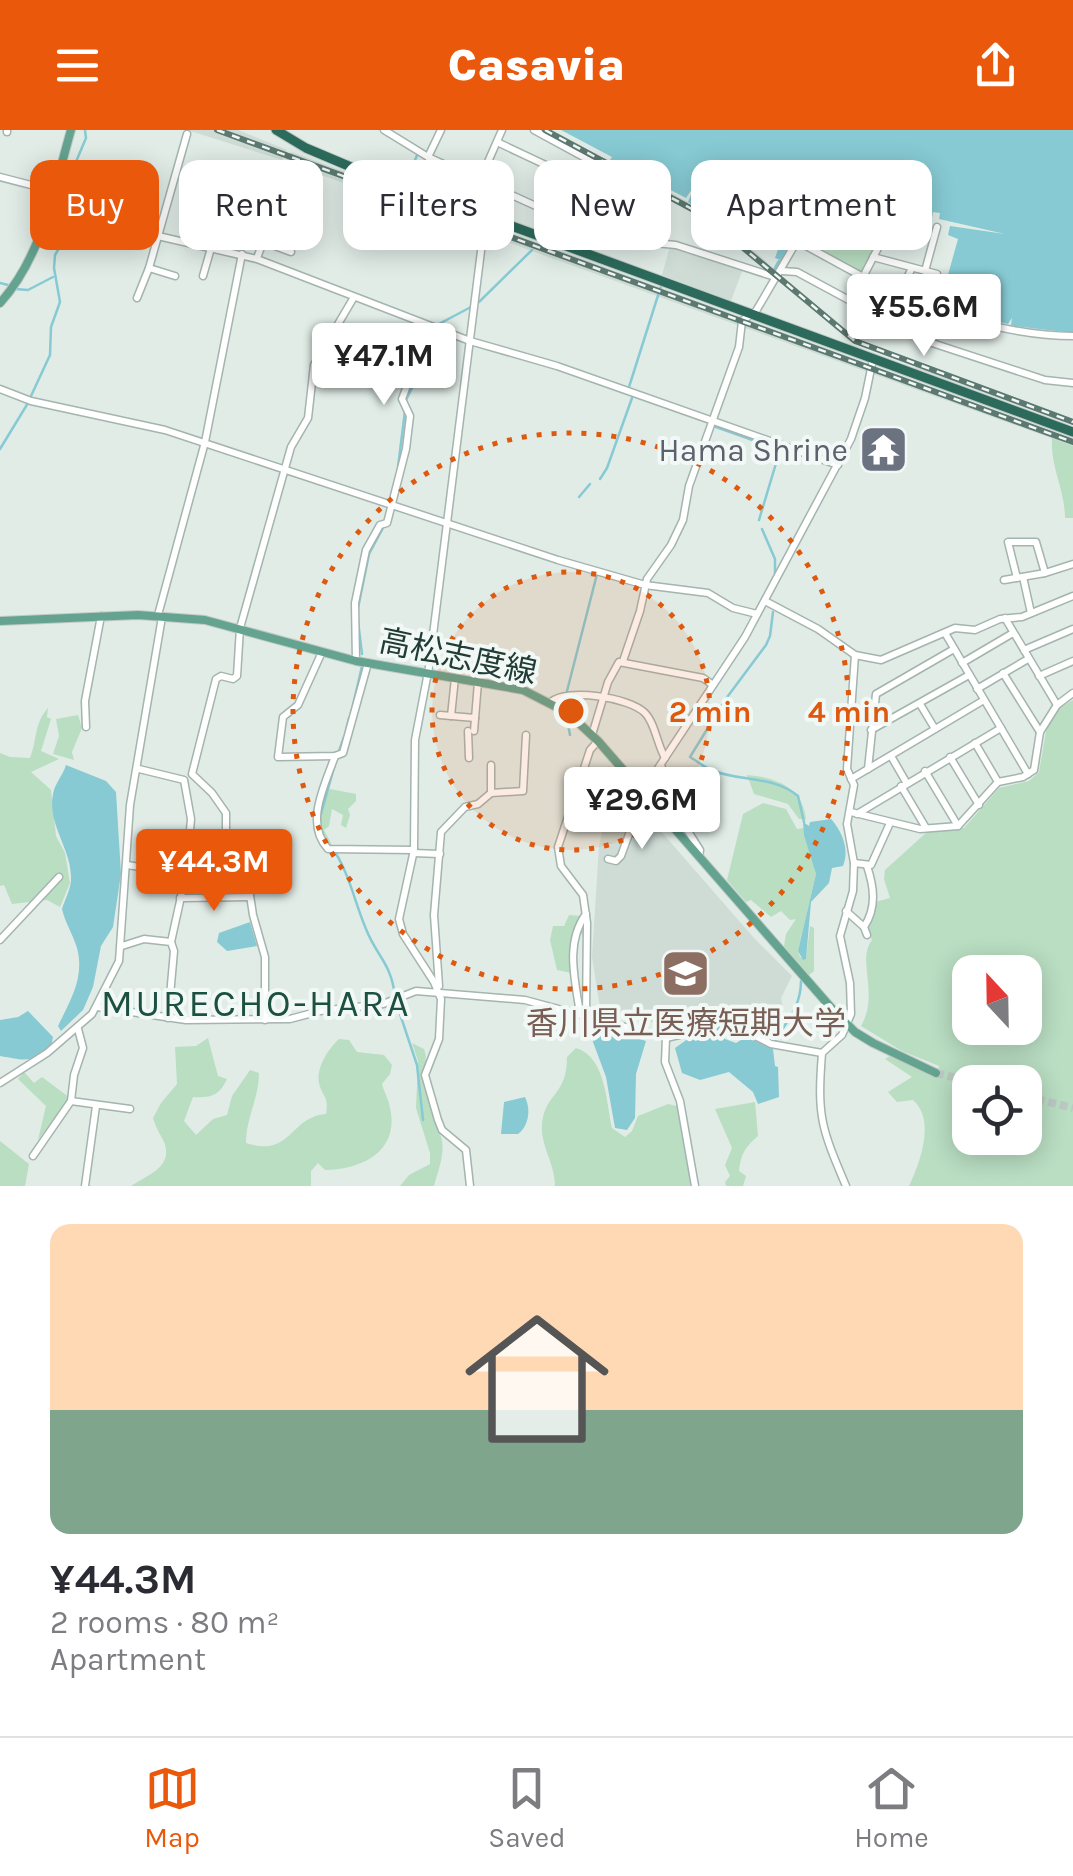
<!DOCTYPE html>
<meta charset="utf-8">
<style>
body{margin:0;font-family:Karla,"Noto Sans JP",sans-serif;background:#f7f7f7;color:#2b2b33;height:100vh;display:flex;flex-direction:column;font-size:38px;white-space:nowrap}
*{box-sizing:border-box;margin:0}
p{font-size:32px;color:#7c7c81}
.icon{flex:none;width:55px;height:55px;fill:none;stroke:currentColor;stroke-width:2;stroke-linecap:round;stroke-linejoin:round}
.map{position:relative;height:1056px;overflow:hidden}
.details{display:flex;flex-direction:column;background:#fff;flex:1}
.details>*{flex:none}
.hud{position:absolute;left:30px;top:30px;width:1015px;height:90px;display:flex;gap:20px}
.needle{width:65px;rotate:338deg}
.controls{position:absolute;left:952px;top:825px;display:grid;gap:20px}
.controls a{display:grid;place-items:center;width:90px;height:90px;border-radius:20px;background:#fff;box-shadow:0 5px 25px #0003;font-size:50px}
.price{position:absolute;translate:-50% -85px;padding:0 22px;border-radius:10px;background:#fff;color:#222;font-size:32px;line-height:65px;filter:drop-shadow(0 2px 5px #0008)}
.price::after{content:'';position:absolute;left:50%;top:60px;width:30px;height:22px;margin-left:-15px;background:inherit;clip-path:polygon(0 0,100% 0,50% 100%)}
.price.selected{background:#ea580c;color:#fff}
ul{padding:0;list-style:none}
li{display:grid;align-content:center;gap:20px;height:530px;padding:0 50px}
li span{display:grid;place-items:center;height:310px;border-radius:20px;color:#555}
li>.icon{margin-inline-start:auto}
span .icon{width:180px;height:180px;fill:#fffc;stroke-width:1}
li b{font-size:42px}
.tag{padding:0 35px;border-radius:20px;background:#fff;box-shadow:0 5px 25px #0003;font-size:35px;line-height:90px}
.tag.selected{background:#ea580c;color:#fff}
header{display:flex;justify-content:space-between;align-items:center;height:130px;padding:0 50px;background:#ea580c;color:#fff;font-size:45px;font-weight:800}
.tab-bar{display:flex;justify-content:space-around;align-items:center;height:140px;border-top:2px solid #e1e1e2;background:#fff;font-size:28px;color:#7c7c81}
.tab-bar a{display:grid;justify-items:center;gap:5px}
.tab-bar .selected{color:#ea580c}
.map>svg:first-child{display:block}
.built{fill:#cfdcd6}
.green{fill:#b9dec2;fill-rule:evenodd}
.water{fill:#87cad3}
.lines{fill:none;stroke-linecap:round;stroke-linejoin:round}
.stream{stroke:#87cad3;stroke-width:2.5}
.major-tunnel{stroke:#bbc9c3;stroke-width:8;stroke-dasharray:8 4;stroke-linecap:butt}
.minor-casing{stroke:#a4b4ae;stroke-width:9}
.major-casing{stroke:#c1c9c6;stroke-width:10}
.highway-casing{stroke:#c1c9c6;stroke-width:11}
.minor{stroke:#fff;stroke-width:6}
.major{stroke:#64a390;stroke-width:8}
.highway{stroke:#2c6a5b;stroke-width:9}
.rail-casing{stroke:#5b7970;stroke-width:6}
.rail{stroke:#f2f8f5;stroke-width:2.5;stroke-dasharray:8;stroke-linecap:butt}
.ring{fill:none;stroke:#de580e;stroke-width:5;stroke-dasharray:5 10}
.labels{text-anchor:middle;stroke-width:8;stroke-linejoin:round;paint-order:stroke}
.worship-label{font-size:32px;fill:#5b616d;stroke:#f2f8f5;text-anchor:end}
.street-label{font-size:32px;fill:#213d35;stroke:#f2f8f5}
.education-label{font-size:32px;fill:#785e54;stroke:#f2f8f5}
.quarter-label{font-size:38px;letter-spacing:2.5px;fill:#1c5041;stroke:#f2f8f5}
.centre{fill:#de580e;stroke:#f2f8f5;stroke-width:5}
.ring-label{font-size:30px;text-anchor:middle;font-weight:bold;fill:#de580e;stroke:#f2f8f5;stroke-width:8;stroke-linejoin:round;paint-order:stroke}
</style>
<header><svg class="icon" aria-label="menu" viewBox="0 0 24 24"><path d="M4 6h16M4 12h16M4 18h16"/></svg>Casavia<svg class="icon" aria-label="share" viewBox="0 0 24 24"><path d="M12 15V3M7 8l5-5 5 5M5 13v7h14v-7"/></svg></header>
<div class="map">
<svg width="1073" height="1056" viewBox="0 0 1073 1056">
<rect width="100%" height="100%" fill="#e1ece7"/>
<g class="built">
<path d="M187 0H238L287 20 282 30Z"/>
<path d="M540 0H550L613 33 688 72 685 77Z"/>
<path d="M291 22 1073 309V316L285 32Z"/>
<path d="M692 75 744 112 772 137 770 141 727 103 690 79Z"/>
<path d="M670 116 743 139 731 171 662 145Z"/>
<path d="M776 141 847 203 876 219 875 222 836 200 774 145Z"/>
<path d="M917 233 1073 290V295L915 238Z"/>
<path d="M618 652 754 808 792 846 781 868 784 884 775 894 760 898 758 903 713 879 662 895 600 878 592 827 599 716 610 668Z"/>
</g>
<g class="green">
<path d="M835 70 892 83 862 144 799 110 817 80Z"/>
<path d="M1052 308 1073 316V388H1065C1065 360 1050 337 1052 308Z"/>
<path d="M1073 570V1056H909C920 1033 936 990 913 970L897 972 888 962 912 947 885 929 890 926 937 944 939 936 902 921 861 896C880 863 856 831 872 810L867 799 875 772 890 768 884 749 885 740 928 701 964 698 999 658 1029 651 1039 642 1047 596 1061 577ZM970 842H1025V898H970ZM970 952H1025V1008H970Z"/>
<path d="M48 578 47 587 51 589 41 621 59 629 31 642 51 660 56 706 65 723 70 753 60 777 47 770 12 774 4 755 0 756V623L10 627 30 628C37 611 34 593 48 578Z"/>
<path d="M78 585 82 598 72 622 74 630 53 624 59 606 56 589Z"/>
<path d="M747 645C776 647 803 658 806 689H799L788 674 754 664Z"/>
<path d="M330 659 356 664V671L348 679 350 685 346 698 341 695 343 685 332 679 329 696 324 700 332 715 328 717C318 697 313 677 330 659Z"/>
<path d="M763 673 786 679 797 699 804 698 816 744 798 821 800 827 806 829 810 796 814 798V841L809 845 784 816 786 804 796 789 790 790 781 781 771 787 751 770 746 772 727 750 743 684Z"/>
<path d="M569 785 581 786 583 804 579 805 571 843 557 840 550 810 553 796H564Z"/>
<path d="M208 908 218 946 227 949C219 966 211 968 193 967L184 991 196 1005 213 989 227 985 232 966 250 940 259 943C259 968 246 988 246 1013 292 1028 289 987 326 984 329 965 323 969 319 953 316 938 328 919 339 909L349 910 357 922 384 925 392 935 390 944 382 954C384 962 389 970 390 978 400 1021 362 1040 325 1040L318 1033 311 1041V1056H131C147 1045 174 1037 164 1012 160 1004 156 998 153 988L161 973 177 954 175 917 196 916Z"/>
<path d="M412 913 424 919C428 930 424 933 424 943 424 964 434 988 441 1007 446 1022 438 1041 434 1056H400L409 1045 430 1034V1023L416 978 418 931Z"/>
<path d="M576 918C606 927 606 972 612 998L625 1007 632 1001 638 986 668 974 681 977 694 1056H555C555 1033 540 1016 542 993 546 962 567 966 567 927Z"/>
<path d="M24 942 34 953 42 947 70 968 38 1010 46 976 18 949Z"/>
<path d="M755 972 758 1006C745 1017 741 1024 739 1041L746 1046 743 1056H726L725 1052 730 1046 725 1035 732 1018 715 979Z"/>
<path d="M0 1011 29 1034 25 1056H0Z"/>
</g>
<g class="water">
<path d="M561 0H1073V203L1014 196 1011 195 1012 188 1008 194 939 177 958 109 948 105 950 96 1005 104 939 89 940 83 933 82 932 88 836 68 817 77 783 131 775 128 790 85 784 94 712 76 699 69 702 57 692 75 688 72 696 53 686 68 615 31 585 74 569 89 565 88 581 72 612 27Z"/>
<path d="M66 635 106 651 116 662 121 744 113 797 101 816 93 857 83 880 61 901 58 896C70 871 85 848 77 818 73 804 65 793 62 779 65 769 71 759 71 749 72 719 47 695 53 664 55 653 63 645 66 635Z"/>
<path d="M831 689C842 701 850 720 843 736L832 738 829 753 811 772 806 829 803 830 798 821 816 744 804 705 803 692 809 696 810 692Z"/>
<path d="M250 792 257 816 227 821 217 812 219 803Z"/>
<path d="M28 881 53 907 51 917C28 934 25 930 0 926V890L18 887Z"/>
<path d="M716 889 722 892 725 909 736 913 746 907 773 919 775 936 778 937 779 967 758 974 753 962 729 942 700 950 682 943 675 918Z"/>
<path d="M586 893 646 911 636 944 635 988 627 1000 615 998 606 947Z"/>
<path d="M525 967C531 979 529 996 518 1004H501L504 972Z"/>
</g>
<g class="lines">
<g class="stream">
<path d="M407 49 418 23"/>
<path d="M550 103 564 91"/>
<path d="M772 143 779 131"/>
<path d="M0 153 8 155"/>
<path d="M15 159 28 160 53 147"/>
<path d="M479 172 532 120"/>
<path d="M437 195 471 177"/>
<path d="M629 257 661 156"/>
<path d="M31 266 50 225 51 197 60 172 54 138 55 125 69 101 70 46 86 8 85 0"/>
<path d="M405 272 415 252 418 233"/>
<path d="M716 297 780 320 759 390"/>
<path d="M0 319 28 273"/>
<path d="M398 337 405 281"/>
<path d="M600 349 607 338 632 268"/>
<path d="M579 367 590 354"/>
<path d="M762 399 775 429V444"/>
<path d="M358 478 369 424 384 396"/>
<path d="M773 482 770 506 766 515 725 570 690 627C697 631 704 637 711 640 740 652 772 645 798 666L804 692"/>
<path d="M358 491 362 524"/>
<path d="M567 561 597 444"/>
<path d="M351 584 362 536"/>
<path d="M567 588 570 605"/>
<path d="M346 601 349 588"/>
<path d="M339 621 344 607"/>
<path d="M321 684 335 634"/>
<path d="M335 722C350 746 355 773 366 799 377 827 390 831 395 865"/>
<path d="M396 872 417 935 423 990"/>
<path d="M771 918C783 894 801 880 801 851"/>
</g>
<g class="major-tunnel">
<path d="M936 943 973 952"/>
<path d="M1025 966 1073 978"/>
</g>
<defs>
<g id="minor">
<path d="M384 0 428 27 571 92 633 111 676 115 775 147"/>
<path d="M534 0 602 37 581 69 562 88"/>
<path d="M7 2V0"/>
<path d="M497 12 569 46"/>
<path d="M428 27 441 0"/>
<path d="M0 47 54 61 158 106 257 129 470 211 557 236 838 335"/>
<path d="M480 50 502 0"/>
<path d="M263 79 298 91"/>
<path d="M264 112 291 122"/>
<path d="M873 127 937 144"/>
<path d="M257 128 274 83"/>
<path d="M149 138 175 146"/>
<path d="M782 141 797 142 923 210 1045 250 1073 253"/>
<path d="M925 141 937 97"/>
<path d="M203 146 211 118"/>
<path d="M863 147 893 89"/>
<path d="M137 168 149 138 187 4"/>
<path d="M886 190 912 138"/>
<path d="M0 259 31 271 165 300 558 430 645 455 708 463 733 478 757 484"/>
<path d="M1023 447 1031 483"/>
<path d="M1017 448 1008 412H1036L1045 443"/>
<path d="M1004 450 1045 443 1073 434"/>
<path d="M765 471 818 499 855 525 881 530 955 498 975 500 1000 489 1022 487 1073 466"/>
<path d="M158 485 205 312 242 124"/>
<path d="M1005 488 1057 575"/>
<path d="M945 503 1028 644"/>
<path d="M1024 520 1073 499"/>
<path d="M322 522 298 575 283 587 278 627 335 626 343 623 368 533"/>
<path d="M356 531 355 473 366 420 380 395 387 393 406 319 410 286 402 269 420 221 433 197"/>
<path d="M623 531 640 481 647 449 671 415 683 390 689 356 739 217 742 191 756 181 797 111 863 147 866 152C922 180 1010 206 1073 206"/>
<path d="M962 533 1013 503"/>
<path d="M1003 543 1040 602"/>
<path d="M1039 546 1073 531"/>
<path d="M977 559 1028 529"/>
<path d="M551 572C567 558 629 567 645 583 655 593 657 614 665 628"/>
<path d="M920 574 935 599"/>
<path d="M440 585 475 588"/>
<path d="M451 586 455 548"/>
<path d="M86 597 85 571 101 486"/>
<path d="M871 600 969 545"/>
<path d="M468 601 469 628"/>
<path d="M474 601 478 552"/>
<path d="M592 605 608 552 619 532 703 548 713 555"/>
<path d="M975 613 998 652"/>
<path d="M335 626C325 655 304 693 328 719L414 720"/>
<path d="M891 626 906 652"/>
<path d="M950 627 979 675"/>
<path d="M491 635V663"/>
<path d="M661 635 679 687 700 720 699 727"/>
<path d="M139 639 184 650 191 689 186 744"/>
<path d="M868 639 876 564 954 519"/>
<path d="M925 641 958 696"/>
<path d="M851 649 984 570"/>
<path d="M901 656 926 698"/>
<path d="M851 682 920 699 958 696 998 652 1023 647 1034 640 1040 602 1057 575 1073 563"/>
<path d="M857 684 1001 598"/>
<path d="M413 723 440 724"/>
<path d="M608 729 616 731 621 726 647 655 745 507 851 309 865 268 873 229"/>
<path d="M854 733 871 735 890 693"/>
<path d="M127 735 186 744 171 812"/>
<path d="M867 736C874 757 877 777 864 797L867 805"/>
<path d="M180 768 250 767"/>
<path d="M846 781 864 797"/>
<path d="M0 810 59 747"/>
<path d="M122 816 144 809 171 812 174 821 168 888"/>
<path d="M439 856 434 785 441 702 465 677 478 674 491 663 523 661 526 605"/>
<path d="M97 877 186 890 290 889 320 881 383 874 416 861 525 870 666 908 679 905 711 884 771 914 822 923"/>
<path d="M576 883 579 877C574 846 566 811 586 784"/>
<path d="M586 886 587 793 583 765 561 736 558 717 590 620 598 611"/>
<path d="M265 890V827L253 785 248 752 226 709V683L212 663 192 644 216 549 221 546 233 549 237 546 240 498 291 317 308 288 314 235 354 167"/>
<path d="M666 908 665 932 680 971 695 1056"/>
<path d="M0 953 47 923 92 884 119 831 130 675 162 487"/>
<path d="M71 971 130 979"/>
<path d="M33 1026 71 971 74 945 83 918 78 899"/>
<path d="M85 1056 96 976"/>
<path d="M470 1056 466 1020 442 1000 438 990 425 945 439 909 441 869 434 852 403 804 399 789 414 720 415 610 429 537 484 97 493 55"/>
<path d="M846 1056C821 997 817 987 822 923L842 905 851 884 850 853 840 806 853 761 854 733 847 694 854 655 847 639 855 525"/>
</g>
<g id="major">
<path d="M0 173C42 127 54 59 71 0"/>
<path d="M0 491 138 485 205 490 356 531 523 560 568 583 598 611 834 881 855 902 873 913 936 943"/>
</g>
<path id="highway" d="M276 0 306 18 351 37 1073 302"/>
</defs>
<use href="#minor" class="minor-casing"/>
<use href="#major" class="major-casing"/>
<use href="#highway" class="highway-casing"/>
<use href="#minor" class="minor"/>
<use href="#major" class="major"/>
<use href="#highway" class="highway"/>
<defs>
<g id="rail">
<path d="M217 0 1073 312"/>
<path d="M545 0 705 86 855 211 1073 292"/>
</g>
</defs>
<use href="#rail" class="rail-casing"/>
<use href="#rail" class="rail"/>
</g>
<circle cx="571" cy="581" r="139" fill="#de580e" fill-opacity=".12"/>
<g class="ring">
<circle cx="571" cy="581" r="139"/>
<circle cx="571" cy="581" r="278"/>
</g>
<defs>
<symbol id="temple-square" viewBox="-11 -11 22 22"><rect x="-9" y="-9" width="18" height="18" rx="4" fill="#6b7280" stroke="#f2f8f5"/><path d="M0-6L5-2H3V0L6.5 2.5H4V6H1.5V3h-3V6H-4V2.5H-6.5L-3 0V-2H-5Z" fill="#fff"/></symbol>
<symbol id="university-square" viewBox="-11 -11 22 22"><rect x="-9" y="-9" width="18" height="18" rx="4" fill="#8d6e63" stroke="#f2f8f5"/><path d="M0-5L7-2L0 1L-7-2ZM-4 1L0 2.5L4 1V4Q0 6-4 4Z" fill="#fff"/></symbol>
</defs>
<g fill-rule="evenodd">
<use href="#temple-square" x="856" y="292" width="55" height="55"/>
<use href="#university-square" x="658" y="816" width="55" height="55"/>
</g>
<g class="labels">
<g class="worship-label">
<text x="848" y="331">Hama Shrine</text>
</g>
<g class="street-label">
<text transform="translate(458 526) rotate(12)" y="11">高松志度線</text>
</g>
<g class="education-label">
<text x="686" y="904">香川県立医療短期大学</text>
</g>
<g class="quarter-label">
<text x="256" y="886">MURECHO-HARA</text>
</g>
</g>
<circle cx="571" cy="581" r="15" class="centre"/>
<g class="ring-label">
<text x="710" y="592">2 min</text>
<text x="849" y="592">4 min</text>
</g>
</svg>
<div class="controls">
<a><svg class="needle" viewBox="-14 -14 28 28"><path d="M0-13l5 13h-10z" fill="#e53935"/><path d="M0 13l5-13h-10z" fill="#7c7c81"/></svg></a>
<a><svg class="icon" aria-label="locate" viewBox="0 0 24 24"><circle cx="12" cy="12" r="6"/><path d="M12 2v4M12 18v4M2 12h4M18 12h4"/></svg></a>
</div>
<b class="price" style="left:924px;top:229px">¥55.6M</b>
<b class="price" style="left:384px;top:278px">¥47.1M</b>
<b class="price" style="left:642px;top:722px">¥29.6M</b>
<b class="price selected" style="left:214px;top:784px">¥44.3M</b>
<div class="hud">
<a class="tag selected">Buy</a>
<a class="tag">Rent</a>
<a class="tag">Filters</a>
<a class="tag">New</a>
<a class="tag">Apartment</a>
</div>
</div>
<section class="details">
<ul>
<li><span style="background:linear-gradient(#ffd9b3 60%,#7fa58c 0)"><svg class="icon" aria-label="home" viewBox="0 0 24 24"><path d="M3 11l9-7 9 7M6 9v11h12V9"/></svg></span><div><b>¥44.3M</b><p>2 rooms · 80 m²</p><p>Apartment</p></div></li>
</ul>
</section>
<nav class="tab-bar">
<a class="selected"><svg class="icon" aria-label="map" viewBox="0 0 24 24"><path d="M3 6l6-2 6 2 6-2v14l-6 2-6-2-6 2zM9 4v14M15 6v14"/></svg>Map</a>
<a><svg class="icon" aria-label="saved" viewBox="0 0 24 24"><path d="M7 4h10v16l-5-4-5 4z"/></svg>Saved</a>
<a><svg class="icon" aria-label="home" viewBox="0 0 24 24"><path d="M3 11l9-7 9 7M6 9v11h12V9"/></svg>Home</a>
</nav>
